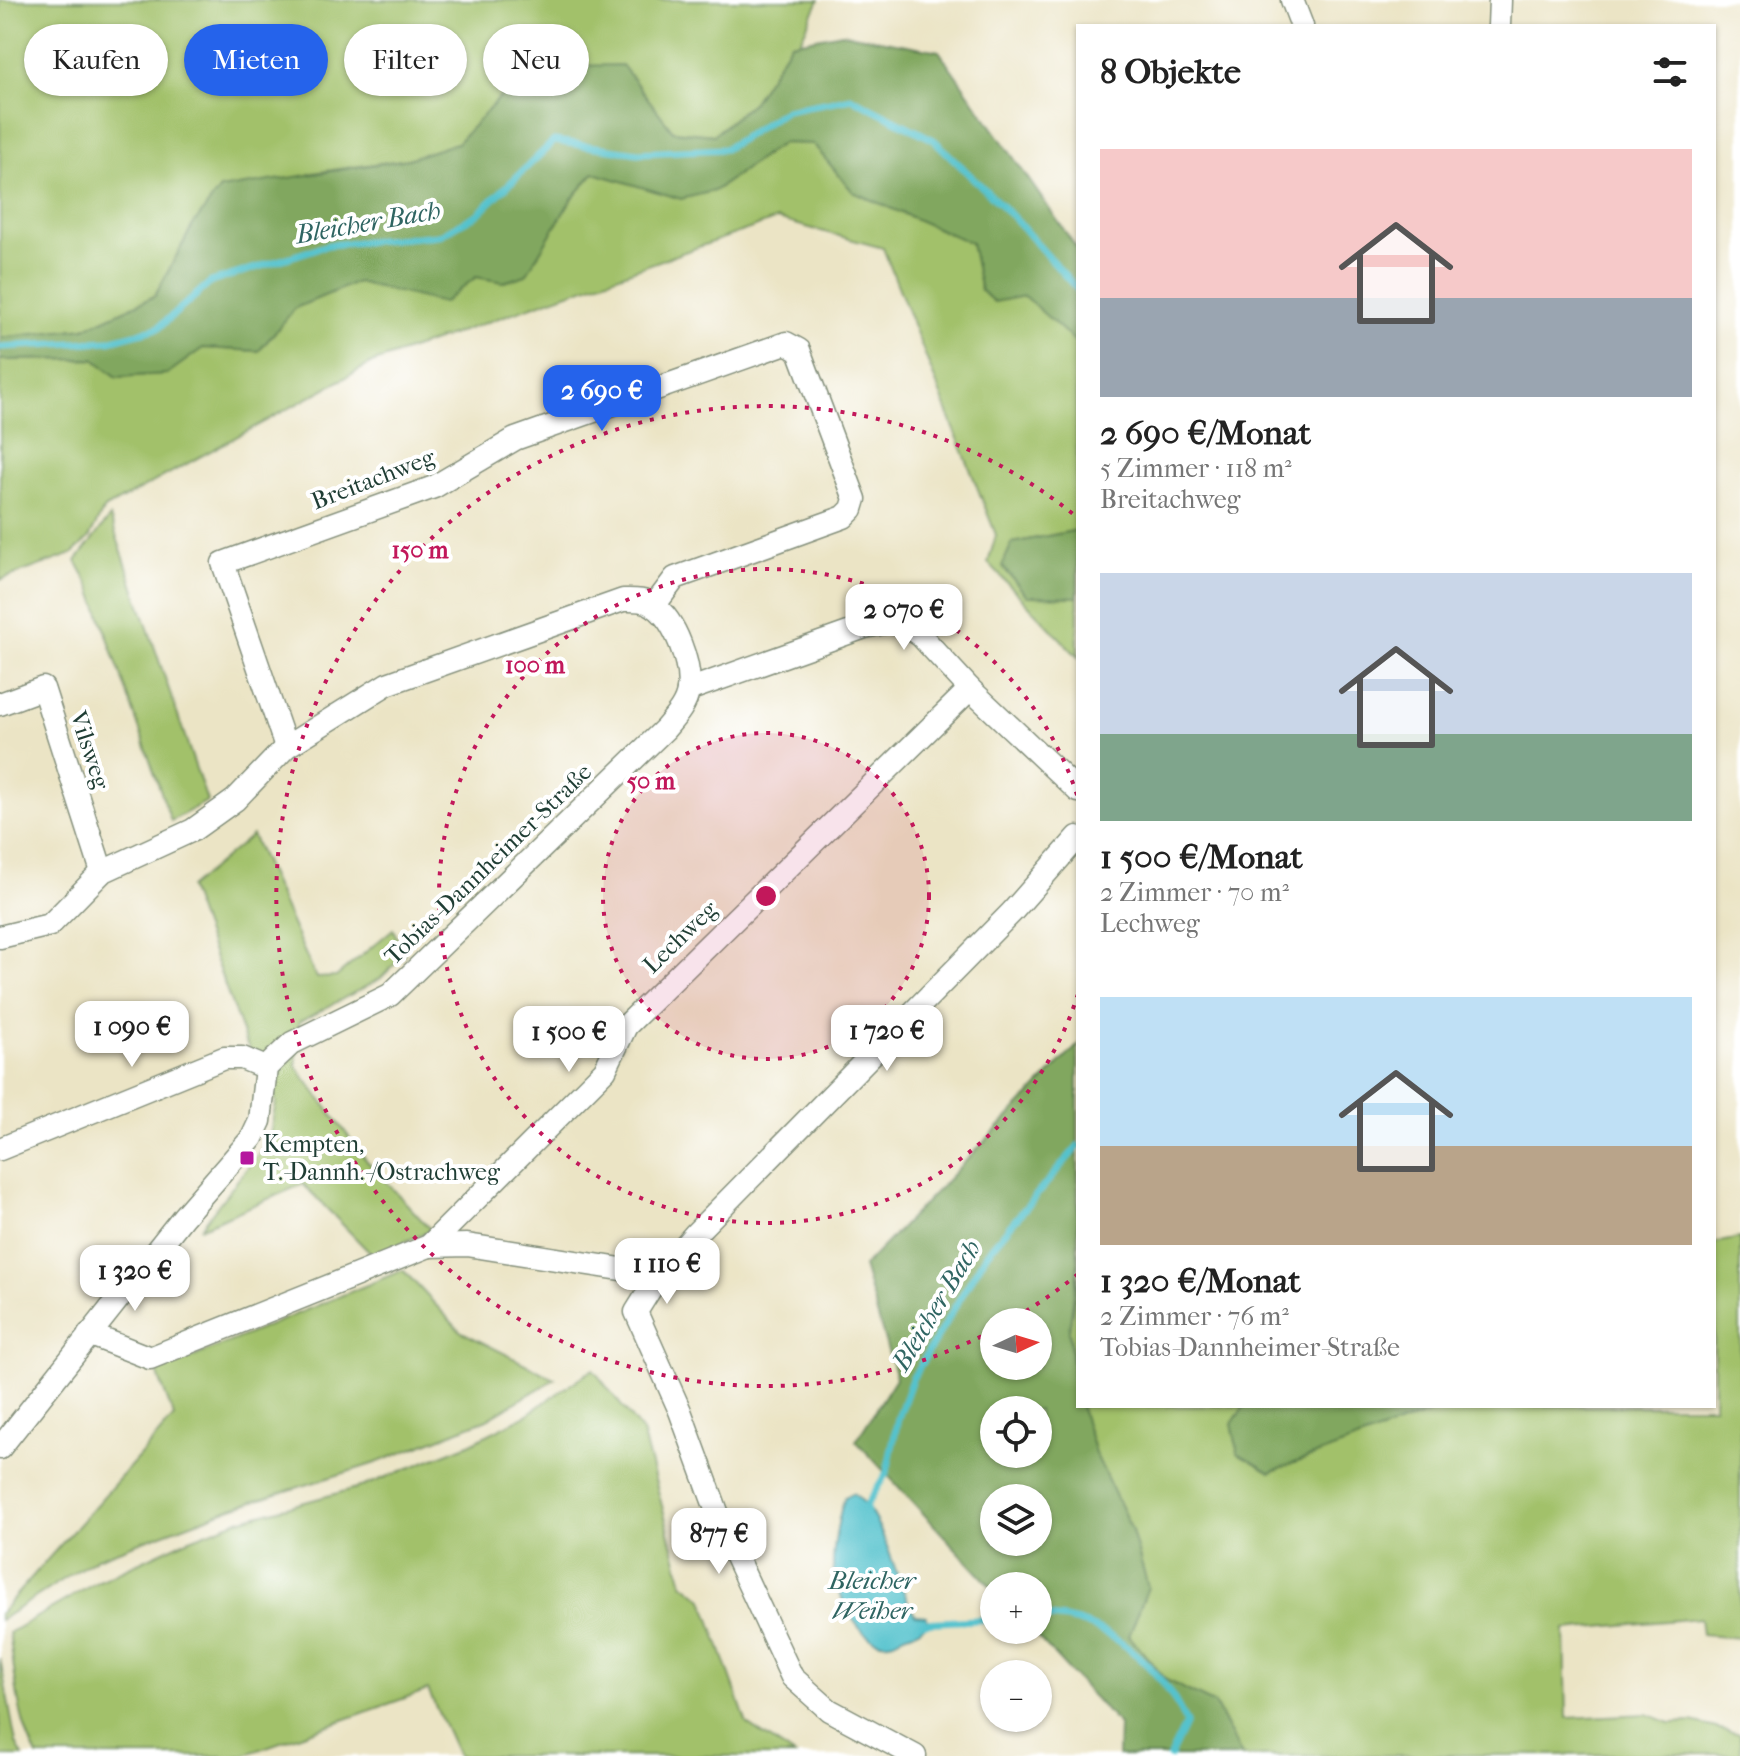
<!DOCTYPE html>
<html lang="de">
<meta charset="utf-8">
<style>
body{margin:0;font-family:"IM FELL French Canon",serif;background:#f6f6f6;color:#222;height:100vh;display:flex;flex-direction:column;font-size:30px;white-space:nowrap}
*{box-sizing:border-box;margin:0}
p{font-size:26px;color:#767676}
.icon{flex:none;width:44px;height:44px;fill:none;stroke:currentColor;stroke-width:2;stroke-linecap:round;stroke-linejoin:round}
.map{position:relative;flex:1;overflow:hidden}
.panel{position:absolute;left:1076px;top:24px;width:640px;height:1384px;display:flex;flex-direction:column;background:#fff;border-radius:0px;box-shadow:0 2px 6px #0004}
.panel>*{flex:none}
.top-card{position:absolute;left:24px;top:24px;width:760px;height:72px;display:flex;gap:16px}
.needle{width:52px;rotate:86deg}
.controls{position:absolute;left:980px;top:1308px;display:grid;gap:16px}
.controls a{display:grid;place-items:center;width:72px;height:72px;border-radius:50%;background:#fff;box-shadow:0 2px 6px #0004;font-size:40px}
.price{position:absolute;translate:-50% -68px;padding:0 18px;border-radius:16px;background:#fff;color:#222;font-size:26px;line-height:52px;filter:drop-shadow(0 2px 4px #0008)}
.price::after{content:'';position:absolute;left:50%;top:48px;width:24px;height:18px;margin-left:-12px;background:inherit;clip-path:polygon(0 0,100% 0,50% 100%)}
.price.active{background:#2563eb;color:#fff}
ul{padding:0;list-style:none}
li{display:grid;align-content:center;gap:16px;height:424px;padding:0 24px}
li span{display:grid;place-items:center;height:248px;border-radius:0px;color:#555}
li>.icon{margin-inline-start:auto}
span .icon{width:144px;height:144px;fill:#fffc;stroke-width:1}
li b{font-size:34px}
h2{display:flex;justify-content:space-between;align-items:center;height:96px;padding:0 24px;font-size:34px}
.tag{padding:0 28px;border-radius:36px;background:#fff;box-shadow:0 2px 6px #0004;font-size:28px;line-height:72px}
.tag.active{background:#2563eb;color:#fff}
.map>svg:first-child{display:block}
.green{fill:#a2c16a;stroke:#607f4f;stroke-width:2}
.forest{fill:#81a75e;stroke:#507249;stroke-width:2;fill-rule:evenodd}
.water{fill:#55c2cd;stroke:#3a8080;stroke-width:2}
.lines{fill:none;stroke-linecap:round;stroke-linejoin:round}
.stream{stroke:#55c2cd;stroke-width:7}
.minor-casing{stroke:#85907c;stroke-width:25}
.minor{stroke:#fff;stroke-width:22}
.ring{fill:none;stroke:#c2185b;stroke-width:4;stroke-dasharray:4 8}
.poi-dot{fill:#b5179e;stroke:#fff;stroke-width:3}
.labels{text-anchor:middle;stroke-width:8;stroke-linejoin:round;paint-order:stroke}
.street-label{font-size:24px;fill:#1f3d34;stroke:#fff}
.poi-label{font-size:24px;fill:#1f3d34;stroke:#fff;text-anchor:start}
.water-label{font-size:26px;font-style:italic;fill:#2f6562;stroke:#fff}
.centre{fill:#c2185b;stroke:#fff;stroke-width:4}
.ring-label{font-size:24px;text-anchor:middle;font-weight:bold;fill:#c2185b;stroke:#fff;stroke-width:8;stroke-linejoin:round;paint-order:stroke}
</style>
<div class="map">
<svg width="1740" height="1756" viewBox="0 0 1740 1756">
<rect width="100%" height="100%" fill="#fff"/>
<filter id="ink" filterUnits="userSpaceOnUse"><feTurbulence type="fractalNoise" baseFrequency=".0125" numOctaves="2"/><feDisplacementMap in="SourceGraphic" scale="16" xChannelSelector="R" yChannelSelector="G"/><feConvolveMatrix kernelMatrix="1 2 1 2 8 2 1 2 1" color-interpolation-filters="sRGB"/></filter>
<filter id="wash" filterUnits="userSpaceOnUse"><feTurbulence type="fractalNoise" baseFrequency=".006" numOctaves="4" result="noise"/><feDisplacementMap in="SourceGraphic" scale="32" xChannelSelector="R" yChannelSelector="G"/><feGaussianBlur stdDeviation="1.8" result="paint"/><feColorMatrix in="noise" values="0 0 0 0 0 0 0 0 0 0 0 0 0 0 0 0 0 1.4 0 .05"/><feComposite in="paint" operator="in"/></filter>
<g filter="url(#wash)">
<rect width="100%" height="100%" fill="#ebe4c5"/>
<g class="green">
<path d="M0 0H819L800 41 791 43 753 102 714 135 673 131 622 65 509 88 457 143 408 159 312 173 193 225 155 296 85 328 0 338Z"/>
<path d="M782 143 813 144 853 192 971 243 981 291 994 302 1024 296 1076 340 1078 530 1012 543 1027 595 1078 597V657L988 563 996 535 883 248 777 219 372 363 104 509 89 538 72 554 0 580V360L94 359 117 377 166 374 203 348 259 351 295 308 357 282 443 302 476 277 504 282 526 275 571 200 594 173 714 191Z"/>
<path d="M110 517 207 801 171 821 91 588 76 561Z"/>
<path d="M252 835 316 978 336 977 393 929 405 954 380 979 299 1022 296 1066 367 1161 431 1230 373 1256 303 1184 200 1228 269 1140 276 1102 245 1040 189 888Z"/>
<path d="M1740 1238V1638L1702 1635 1700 1618 1565 1630 1567 1718 1647 1714 1670 1723 1692 1722 1740 1734V1754L1242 1756 1215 1704 1166 1680 1129 1636 1148 1587 1131 1528 1095 1453 1080 1406H1245L1232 1423 1270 1472 1449 1406H1714V1243Z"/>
<path d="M1078 1269V1400L1069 1330Z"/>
<path d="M403 1270 460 1331 555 1379 487 1419 376 1463 232 1508 97 1558 0 1620V1613L174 1417 157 1372Z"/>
<path d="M593 1369 642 1432 683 1583 703 1599 747 1724 795 1756H458L428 1690 241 1756H37C16 1718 16 1675 9 1633L99 1581 185 1541 239 1520 364 1486 469 1444 523 1417Z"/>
<path d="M0 1658 16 1743 23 1756H0Z"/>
</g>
<g class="forest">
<path d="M842 33 939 51 1078 250V344L1024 296 994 302 981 291 971 243 853 192 813 144 782 143 714 191 681 199 594 173 571 200 526 275 504 282 476 277 443 303 357 282 295 308 259 351 203 348 167 374 117 377 94 359 0 360V338L85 328 155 296 193 225 220 189 408 159 457 143 509 88 564 66 622 65 673 131 714 135 753 102 791 43Z"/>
<path d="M1078 530V597L1027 596 1002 566 1012 543Z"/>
<path d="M1078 1045V1269L1069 1330 1074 1386 1095 1453 1131 1528 1148 1587 1129 1636 1166 1680 1215 1704 1242 1756H1118L1119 1725 1031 1630H1038V1586H994V1590L856 1441 896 1378 863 1267ZM1038 1322V1366H994V1322ZM1038 1410V1454H994V1410ZM1038 1498V1542H994V1498Z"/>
<path d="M1245 1406H1449L1270 1472 1238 1453 1232 1423Z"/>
</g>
<path class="water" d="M853 1493C885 1514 894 1581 915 1615L927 1616V1623C919 1633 911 1631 901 1637 865 1662 834 1593 833 1564 833 1548 839 1512 845 1497Z"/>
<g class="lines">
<g class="stream">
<path d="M0 347 109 341 158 328 211 282 328 245 440 235 478 214 554 141 638 153 725 149 786 110 852 98 934 140 1012 216 1078 290"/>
<path d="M867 1512 866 1506 887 1472 898 1418 912 1379 987 1253 1078 1146"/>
<path d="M1038 1617C1104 1615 1161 1665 1186 1723L1170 1756"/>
<path d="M921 1623 994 1619"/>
</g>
</g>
</g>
<g filter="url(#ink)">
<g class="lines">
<defs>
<g id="minor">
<path d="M1292 0 1302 26"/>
<path d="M1499 26 1500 0"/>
<path d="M688 690 865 627 888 622 905 625 921 636 970 689 1078 791"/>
<path d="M0 704 43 688 102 872"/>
<path d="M286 747 223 563 434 487 515 439 786 343 799 350 855 499 852 509 844 517 675 578 654 606"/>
<path d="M0 937 50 925 102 872 193 830 235 800 286 747 387 684 623 600C634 600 644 599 654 606 675 620 692 665 688 691 686 706 674 718 665 729L390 995 292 1043 275 1059 266 1068 260 1121 252 1138 183 1217 0 1448"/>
<path d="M0 1149 224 1058H242L266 1068"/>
<path d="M429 1246 467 1245 659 1275"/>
<path d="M89 1334 150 1358 429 1246 605 1070 626 1026 970 689"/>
<path d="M915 1756 829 1710 792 1677 724 1531 680 1411 636 1312 659 1275 695 1234 1012 912 1078 837"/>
</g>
</defs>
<use href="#minor" class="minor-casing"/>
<use href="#minor" class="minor"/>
</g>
</g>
<circle cx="766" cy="896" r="163" fill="#c2185b" fill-opacity=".12"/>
<g class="ring">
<circle cx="766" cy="896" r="163"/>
<path d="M1078 994A327 327 0 1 1 1078 798"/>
<path d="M1078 1274A490 490 0 0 1 1011 1320M992 1331A490 490 0 1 1 1078 518"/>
</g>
<rect class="poi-dot" x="239" y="1150" width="16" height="16" rx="4"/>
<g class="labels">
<g class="street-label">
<text transform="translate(373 479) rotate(-21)" y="8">Breitachweg</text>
<text transform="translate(90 750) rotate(72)" y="8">Vilsweg</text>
<text transform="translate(488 864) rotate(-44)" y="8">Tobias-Dannheimer-Straße</text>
<text transform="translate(680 937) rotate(-44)" y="8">Lechweg</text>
</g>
<g class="poi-label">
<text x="263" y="1152">Kempten,<tspan x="263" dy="28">T.-Dannh.-/Ostrachweg</tspan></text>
</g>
<g class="water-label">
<text transform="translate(368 222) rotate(-10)" y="9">Bleicher Bach</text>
<text transform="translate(936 1305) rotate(-59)" y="9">Bleicher Bach</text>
<text x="872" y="1589">Bleicher<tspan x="872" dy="30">Weiher</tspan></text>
</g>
</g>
<circle cx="766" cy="896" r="12" class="centre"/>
<g class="ring-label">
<text x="420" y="558">150 m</text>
<text x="535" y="673">100 m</text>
<text x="651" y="789">50 m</text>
</g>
</svg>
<div class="controls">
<a><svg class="needle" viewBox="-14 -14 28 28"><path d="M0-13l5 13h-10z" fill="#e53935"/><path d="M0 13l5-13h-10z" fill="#767676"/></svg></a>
<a><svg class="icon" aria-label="locate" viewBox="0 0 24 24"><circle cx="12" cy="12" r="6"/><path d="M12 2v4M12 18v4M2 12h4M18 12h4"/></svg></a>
<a><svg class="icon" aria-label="layers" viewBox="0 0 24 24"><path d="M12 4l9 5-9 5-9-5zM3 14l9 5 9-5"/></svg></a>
<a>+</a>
<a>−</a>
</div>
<b class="price active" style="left:602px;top:433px">2 690 €</b>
<b class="price" style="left:904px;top:652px">2 070 €</b>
<b class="price" style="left:132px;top:1069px">1 090 €</b>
<b class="price" style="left:887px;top:1073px">1 720 €</b>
<b class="price" style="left:569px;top:1074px">1 500 €</b>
<b class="price" style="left:667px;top:1306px">1 110 €</b>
<b class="price" style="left:135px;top:1313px">1 320 €</b>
<b class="price" style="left:719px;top:1576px">877 €</b>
<div class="top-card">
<a class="tag">Kaufen</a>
<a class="tag active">Mieten</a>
<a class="tag">Filter</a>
<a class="tag">Neu</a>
</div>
<section class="panel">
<h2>8 Objekte<svg class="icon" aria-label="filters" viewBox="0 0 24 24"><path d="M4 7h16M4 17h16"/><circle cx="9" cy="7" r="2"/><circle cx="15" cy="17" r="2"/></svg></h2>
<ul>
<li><span style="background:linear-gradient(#f6c9c9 60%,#9aa5b1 0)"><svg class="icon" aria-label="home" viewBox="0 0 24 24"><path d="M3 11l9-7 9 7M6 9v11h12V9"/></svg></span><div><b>2 690 €/Monat</b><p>5 Zimmer · 118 m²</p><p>Breitachweg</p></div></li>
<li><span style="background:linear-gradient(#c9d6e8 65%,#7fa58c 0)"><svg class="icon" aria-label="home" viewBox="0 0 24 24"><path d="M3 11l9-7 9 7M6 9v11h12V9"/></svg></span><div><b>1 500 €/Monat</b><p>2 Zimmer · 70 m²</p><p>Lechweg</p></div></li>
<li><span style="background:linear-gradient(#bfe0f5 60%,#b9a48a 0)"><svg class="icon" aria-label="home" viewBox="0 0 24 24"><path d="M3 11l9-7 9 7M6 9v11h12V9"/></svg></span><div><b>1 320 €/Monat</b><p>2 Zimmer · 76 m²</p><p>Tobias-Dannheimer-Straße</p></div></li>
</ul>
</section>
</div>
